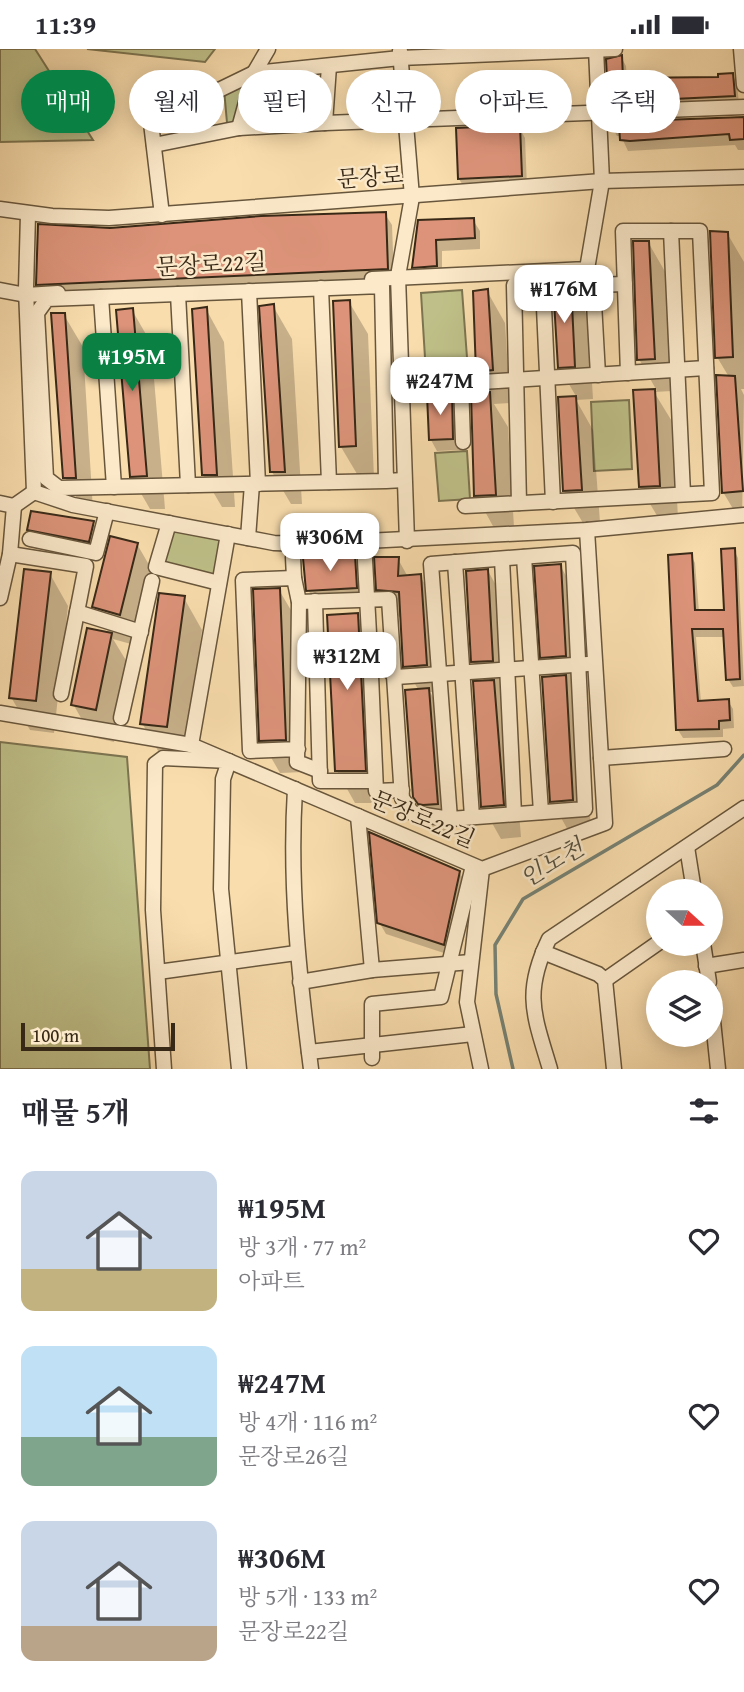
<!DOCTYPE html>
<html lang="ko">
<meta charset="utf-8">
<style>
body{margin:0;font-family:"Gentium Book Plus","Noto Serif KR",serif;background:#f7f7f7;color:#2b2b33;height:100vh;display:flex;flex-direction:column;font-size:26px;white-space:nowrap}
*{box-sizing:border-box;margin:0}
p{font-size:23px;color:#7c7c81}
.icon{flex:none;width:38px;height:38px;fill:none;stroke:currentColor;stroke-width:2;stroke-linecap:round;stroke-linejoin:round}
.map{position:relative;height:1020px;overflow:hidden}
.panel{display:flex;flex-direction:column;background:#fff;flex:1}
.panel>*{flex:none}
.guide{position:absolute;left:21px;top:21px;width:704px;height:63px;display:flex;gap:14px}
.needle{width:46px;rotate:111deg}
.controls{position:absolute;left:646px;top:830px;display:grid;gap:14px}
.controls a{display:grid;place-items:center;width:77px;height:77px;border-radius:50%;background:#fff;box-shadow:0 4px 18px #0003;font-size:35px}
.scale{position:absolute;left:21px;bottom:18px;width:154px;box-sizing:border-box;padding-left:7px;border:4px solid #382917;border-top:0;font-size:19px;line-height:24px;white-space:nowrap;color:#382917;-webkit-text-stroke:5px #fbe9ca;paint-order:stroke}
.price{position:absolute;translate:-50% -60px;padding:0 16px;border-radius:14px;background:#fff;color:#222;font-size:23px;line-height:46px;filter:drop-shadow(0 2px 4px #0008)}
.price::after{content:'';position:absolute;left:50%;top:42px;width:21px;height:16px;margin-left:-10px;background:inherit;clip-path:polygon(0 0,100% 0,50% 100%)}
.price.current{background:#0b8043;color:#fff}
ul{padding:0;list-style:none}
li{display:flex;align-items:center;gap:21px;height:175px;padding:0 21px}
li span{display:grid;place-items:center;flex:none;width:196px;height:140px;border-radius:14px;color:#555}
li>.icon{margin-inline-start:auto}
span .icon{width:84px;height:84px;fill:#fffc;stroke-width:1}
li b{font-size:30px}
h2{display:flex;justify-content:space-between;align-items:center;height:84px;padding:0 21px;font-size:30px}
.pill{padding:0 24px;border-radius:32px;background:#fff;box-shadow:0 4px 18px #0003;font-size:24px;line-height:63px}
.pill.current{background:#0b8043;color:#fff}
.status{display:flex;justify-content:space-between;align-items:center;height:49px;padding:0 35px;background:#fff;direction:ltr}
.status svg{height:19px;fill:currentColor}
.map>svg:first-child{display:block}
.green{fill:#bfc089;stroke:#7c7450;stroke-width:2}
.shadow{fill:#0003}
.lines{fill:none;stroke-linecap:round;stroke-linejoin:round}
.stream{stroke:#768173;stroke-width:3.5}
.building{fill:#dc9379;stroke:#382917;stroke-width:2}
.minor-casing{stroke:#68563c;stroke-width:17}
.minor{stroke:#fbe9ca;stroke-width:14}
.labels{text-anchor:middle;stroke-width:5;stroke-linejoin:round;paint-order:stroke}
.street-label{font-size:23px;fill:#382917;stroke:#fbe9ca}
.water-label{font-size:24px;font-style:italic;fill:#524e3e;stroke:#fbe9ca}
</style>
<div class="status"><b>11:39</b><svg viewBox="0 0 49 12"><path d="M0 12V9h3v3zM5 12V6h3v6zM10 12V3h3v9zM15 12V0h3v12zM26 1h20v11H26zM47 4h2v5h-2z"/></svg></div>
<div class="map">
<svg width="744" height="1020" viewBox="0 0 744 1020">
<rect width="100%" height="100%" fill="#f9ddad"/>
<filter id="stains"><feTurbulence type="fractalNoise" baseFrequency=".00286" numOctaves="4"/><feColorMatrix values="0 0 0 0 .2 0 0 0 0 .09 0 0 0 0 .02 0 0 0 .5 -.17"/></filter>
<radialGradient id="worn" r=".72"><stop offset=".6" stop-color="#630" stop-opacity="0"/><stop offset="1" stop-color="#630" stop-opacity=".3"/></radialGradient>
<g class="green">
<path d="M0 0H35L93 91 0 93Z"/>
<path d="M87 0H215L205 13Z"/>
<path d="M239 32H309V78L228 85 224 40Z"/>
<path d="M462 241 468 322 426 325 421 244Z"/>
<path d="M629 351 632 420 594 422 591 353Z"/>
<path d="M467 402 470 450 439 452 435 404Z"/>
<path d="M172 479 223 488 214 528 163 515Z"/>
<path d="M0 693 127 708 150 1020H0Z"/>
</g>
<g class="shadow">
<path d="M621 8 626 17 627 31 720 29 732 25 737 34 739 55 615 59 610 49Z"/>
<path d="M744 69V101H738L735 96 628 102 621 87H617L611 76Z"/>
<path d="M519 78 525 89 527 138 466 141 459 130Z"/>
<path d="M385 165 392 176 394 230 44 246 38 235 110 180Z"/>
<path d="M473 171 480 182V200L442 202V228L420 229 414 218 419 173Z"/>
<path d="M727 184 744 213V340H741L744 346 742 475 723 443 729 328 717 308Z"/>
<path d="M648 193 667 226 672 342 654 343 673 374 678 469 659 470 640 438 635 343 657 342 639 310Z"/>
<path d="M570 235 588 268 593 350 576 351 593 381 600 473 583 474 564 442 560 350 577 349 559 318Z"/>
<path d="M487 242 505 274 510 354 494 355 508 378 514 478 494 479 476 446 473 346 490 345 477 322Z"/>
<path d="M349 253 368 285 374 429 360 430 341 398Z"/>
<path d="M273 257 292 290 302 455H291L272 423Z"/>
<path d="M206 260 224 293 235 458H222L203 426Z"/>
<path d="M132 261 151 294 165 460H150L131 427Z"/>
<path d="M64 266 83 298 93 461H84L65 429Z"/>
<path d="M451 346 457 358 459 401 437 402 431 391 429 348Z"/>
<path d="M93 474 100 485 95 503 36 492 29 481Z"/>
<path d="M137 495 156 528 138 597 113 590 130 618 114 693 92 688 73 655 110 586 94 557Z"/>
<path d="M734 501 738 509 744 637 733 638 728 630 725 588H696L701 654 728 652 733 660 734 679 723 680V688L683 689 678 681 691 506 695 514 699 563 726 562Z"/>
<path d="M354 508 360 519 362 550 315 552 308 541Z"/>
<path d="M398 510 408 528 420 527 436 554 441 643H430L447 673 455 787H438L415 748 419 642 405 617 402 568 393 567 378 540Z"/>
<path d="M560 516 578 549 583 639 572 640 584 660 591 783 570 785 552 752 554 629 542 608Z"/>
<path d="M488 522 506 554 510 644 500 645 511 665 521 788 501 790 483 758 485 633 473 613Z"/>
<path d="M50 525 68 557 54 684 30 681 11 648Z"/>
<path d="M279 541 298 573 304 723 280 724 261 691Z"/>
<path d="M184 549 202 581 185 710 161 707 142 674Z"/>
<path d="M357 566 376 599 383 754H355L337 722Z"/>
<path d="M459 823 466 834 450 906 386 885 379 873Z"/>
</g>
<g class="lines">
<path class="stream" d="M513 1020 496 945 495 896 523 850 717 736 744 706"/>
</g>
<g class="building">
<path d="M622 6 623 29 718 28V25L733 24 735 47 612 53 608 50 606 10Z"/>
<path d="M744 68V90L730 91 729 85 630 92 620 91 619 76 609 77V73Z"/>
<path d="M520 76 522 127 458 130 456 79Z"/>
<path d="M386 163 388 220 36 236 38 175 110 179 261 167Z"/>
<path d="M474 169 475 189 436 191 437 217 412 219 418 171Z"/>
<path d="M710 182 728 183 733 308 715 309Z"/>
<path d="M633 192H649L655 310 637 311Z"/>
<path d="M571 234 575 318 558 319 553 235Z"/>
<path d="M488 240 493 321 476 323 473 242Z"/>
<path d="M350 251 356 397 339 398 333 252Z"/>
<path d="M274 255 285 423H270L259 257Z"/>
<path d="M207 258 217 426H202L192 260Z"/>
<path d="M133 259 147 427 130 428 116 261Z"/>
<path d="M51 264H65L76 429H63Z"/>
<path d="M716 326 735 327 743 442 722 444Z"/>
<path d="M655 340 660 437 639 438 633 341Z"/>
<path d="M490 343 496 446 474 447 471 345Z"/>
<path d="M452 344 453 390 429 391 427 346Z"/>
<path d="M576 347 582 441 563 442 558 348Z"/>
<path d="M31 462 94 472 89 493 27 481Z"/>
<path d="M110 487 138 494 120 566 92 558Z"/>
<path d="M735 499 740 630 726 631 723 580H692L698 652 729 650 730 671 719 672V680L676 681 668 506 692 504 695 561H724L721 500Z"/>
<path d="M355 506 357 539 306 542 303 509Z"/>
<path d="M374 508H399L398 527 421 525 427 616 403 618 399 543 376 541Z"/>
<path d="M561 515 566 607 540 609 534 517Z"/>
<path d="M24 520 51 523 36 652 9 649Z"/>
<path d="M488 520 493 612 471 613 466 522Z"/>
<path d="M280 539 286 691 259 692 253 540Z"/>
<path d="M159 544 185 547 167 678 140 675Z"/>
<path d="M358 564 366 722H335L327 566Z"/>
<path d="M87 579 112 584 96 661 71 656Z"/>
<path d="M566 626 573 751 550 753 542 628Z"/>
<path d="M494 631 504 756 481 758 473 632Z"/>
<path d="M429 639 438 755 423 756 418 755 413 748 405 641Z"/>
<path d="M369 783 460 822 444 896 377 874Z"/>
</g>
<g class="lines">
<defs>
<g id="minor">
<path d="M741 0 744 36"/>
<path d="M400 2 412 148 398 227 407 492"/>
<path d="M325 74 329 17"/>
<path d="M239 79 254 24 268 0"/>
<path d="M154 96 239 79 325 74 744 58"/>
<path d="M0 160 52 167 109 169 602 132 744 128"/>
<path d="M28 165 26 240 34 443 73 456 274 494 306 495 587 481 744 466"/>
<path d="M162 166 151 74 254 24 400 9 615 0"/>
<path d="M671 182 683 445"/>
<path d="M372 230 587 220 602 132 596 0"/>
<path d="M321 239 329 433"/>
<path d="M0 241 26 246 58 244"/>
<path d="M249 242 258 435"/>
<path d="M178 245 188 436"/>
<path d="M101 248 114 438"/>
<path d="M598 326 593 236 625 235"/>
<path d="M461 334 463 393"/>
<path d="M401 338 706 319"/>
<path d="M386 432 382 237 47 250 37 264 46 429 59 439 386 432 404 431"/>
<path d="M0 454 14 457 34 443"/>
<path d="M519 454 514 236 543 237 553 453"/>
<path d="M465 457 712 444 700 182H623L628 324"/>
<path d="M169 474 156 518 219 534"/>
<path d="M228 485 191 696 482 820 605 774 587 481"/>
<path d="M248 489 252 435"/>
<path d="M30 490 96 504 107 462"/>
<path d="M364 493 370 603 396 628 588 615"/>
<path d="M10 505 86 517 61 645"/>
<path d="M293 508 294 529"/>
<path d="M524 508 541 763"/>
<path d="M502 510 514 765"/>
<path d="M455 513 472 768"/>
<path d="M0 549 10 505 14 457"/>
<path d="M315 552 320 732H375"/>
<path d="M299 553 389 550 402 749 412 764 450 770 431 515 573 504 585 760 450 770"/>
<path d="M77 563 141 583"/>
<path d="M370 603 376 742 402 741"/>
<path d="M0 664 191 696"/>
<path d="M121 669 152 532"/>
<path d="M298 700 250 702 243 531 294 529 299 553 297 713 320 722"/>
<path d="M601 709 724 700"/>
<path d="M295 740C289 835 299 926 311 1020"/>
<path d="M358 767 372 921 471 913"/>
<path d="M687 798 694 842"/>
<path d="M703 894 709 933"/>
<path d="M543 903 598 925 605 931 614 1020"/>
<path d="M706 917 744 911"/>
<path d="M158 923 296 904"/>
<path d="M605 931 658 894"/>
<path d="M300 933 372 921"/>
<path d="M710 943 718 1020"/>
<path d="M309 1003 473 985"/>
<path d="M372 1009V955L441 948 473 817"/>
<path d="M164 1020 153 861 155 715 163 709 229 712 223 730 221 840 239 1020"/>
<path d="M481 1020 467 953 482 820"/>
<path d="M550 1020C534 966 523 944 549 890L744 759"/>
</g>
</defs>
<use href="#minor" class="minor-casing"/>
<use href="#minor" class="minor"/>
</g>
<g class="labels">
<g class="street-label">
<text transform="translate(370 128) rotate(-4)" y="8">문장로</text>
<text transform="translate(211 215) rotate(-3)" y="8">문장로22길</text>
<text transform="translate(423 770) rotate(23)" y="8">문장로22길</text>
</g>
<g class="water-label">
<text transform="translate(552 814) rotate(-31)" y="8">인노천</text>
</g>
</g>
<rect width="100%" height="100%" filter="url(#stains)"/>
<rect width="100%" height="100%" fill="url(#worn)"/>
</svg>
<div class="controls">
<a><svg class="needle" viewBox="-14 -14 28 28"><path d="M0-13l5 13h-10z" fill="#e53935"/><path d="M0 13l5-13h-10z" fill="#7c7c81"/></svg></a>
<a><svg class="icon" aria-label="layers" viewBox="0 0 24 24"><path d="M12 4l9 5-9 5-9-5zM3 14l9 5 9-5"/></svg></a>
</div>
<div class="scale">100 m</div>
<b class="price" style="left:564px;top:276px">₩176M</b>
<b class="price current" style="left:132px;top:344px">₩195M</b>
<b class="price" style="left:440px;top:368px">₩247M</b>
<b class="price" style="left:330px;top:524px">₩306M</b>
<b class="price" style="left:347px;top:643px">₩312M</b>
<div class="guide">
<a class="pill current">매매</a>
<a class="pill">월세</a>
<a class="pill">필터</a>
<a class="pill">신규</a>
<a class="pill">아파트</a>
<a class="pill">주택</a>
</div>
</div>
<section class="panel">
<h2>매물 5개<svg class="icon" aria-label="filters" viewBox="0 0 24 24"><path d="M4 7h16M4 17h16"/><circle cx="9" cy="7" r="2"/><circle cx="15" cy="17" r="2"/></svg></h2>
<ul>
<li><span style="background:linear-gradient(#c9d6e8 70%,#c2b280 0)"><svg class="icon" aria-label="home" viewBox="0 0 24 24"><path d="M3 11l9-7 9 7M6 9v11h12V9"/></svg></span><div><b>₩195M</b><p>방 3개 · 77 m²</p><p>아파트</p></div><svg class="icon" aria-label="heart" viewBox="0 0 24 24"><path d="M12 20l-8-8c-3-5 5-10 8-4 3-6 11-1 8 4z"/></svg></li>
<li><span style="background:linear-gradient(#bfe0f5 65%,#7fa58c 0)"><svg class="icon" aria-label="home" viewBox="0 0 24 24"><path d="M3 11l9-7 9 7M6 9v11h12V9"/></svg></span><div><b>₩247M</b><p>방 4개 · 116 m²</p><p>문장로26길</p></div><svg class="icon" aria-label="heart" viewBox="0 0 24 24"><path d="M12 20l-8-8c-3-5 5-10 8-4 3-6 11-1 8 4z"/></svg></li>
<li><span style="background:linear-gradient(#c9d6e8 75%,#b9a48a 0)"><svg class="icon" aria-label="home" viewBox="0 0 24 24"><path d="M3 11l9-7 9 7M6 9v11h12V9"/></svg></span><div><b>₩306M</b><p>방 5개 · 133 m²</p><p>문장로22길</p></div><svg class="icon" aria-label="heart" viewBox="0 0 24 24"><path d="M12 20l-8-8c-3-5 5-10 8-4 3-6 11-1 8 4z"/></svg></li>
</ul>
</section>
